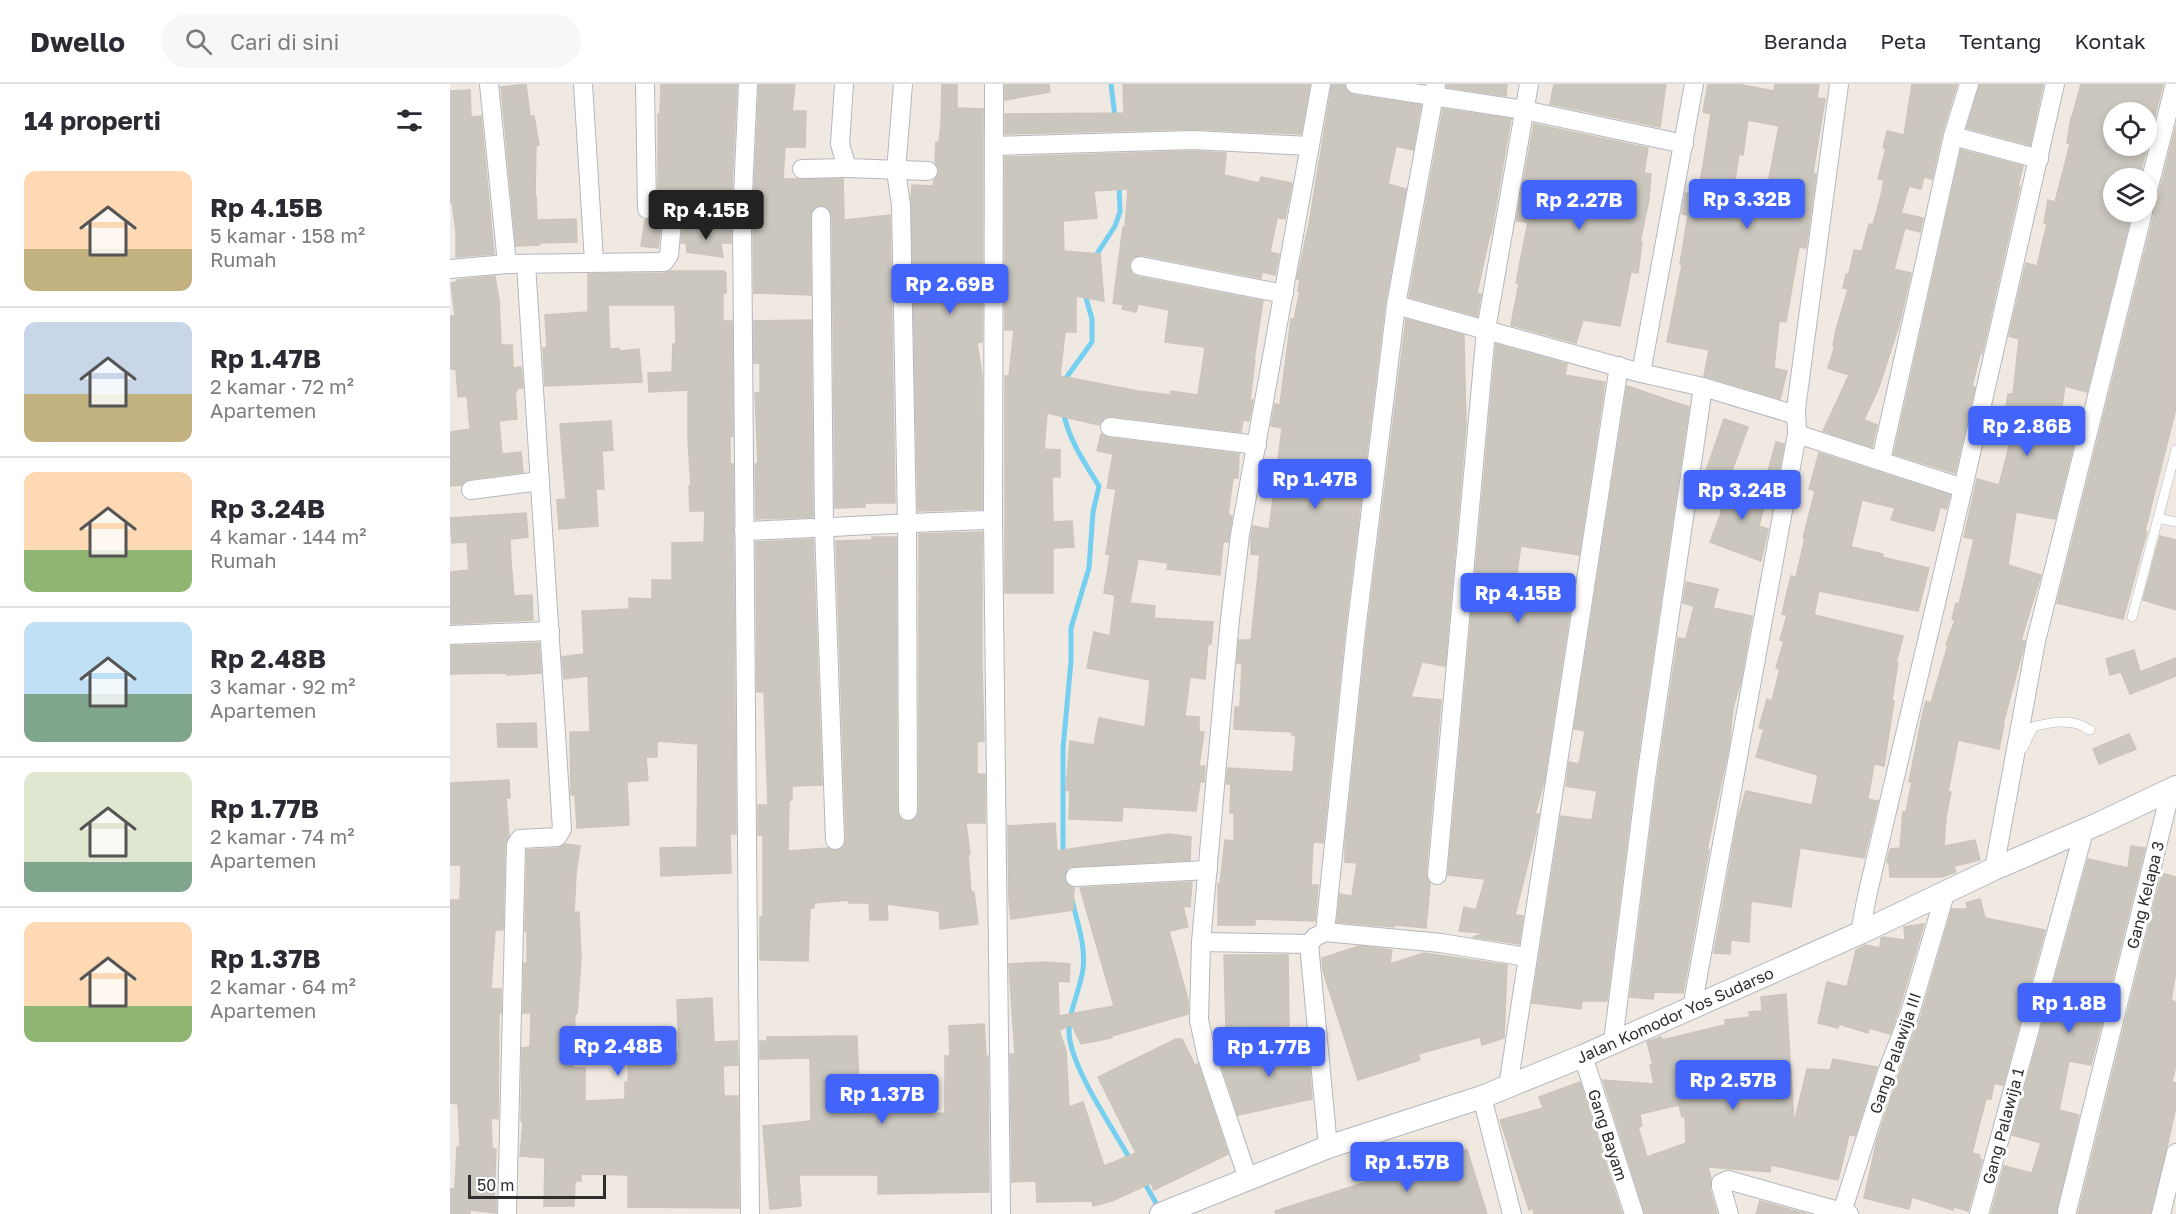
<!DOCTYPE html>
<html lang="id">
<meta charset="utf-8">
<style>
body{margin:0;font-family:"Golos Text",sans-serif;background:#f7f7f7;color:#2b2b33;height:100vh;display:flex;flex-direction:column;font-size:22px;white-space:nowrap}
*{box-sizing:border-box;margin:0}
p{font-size:20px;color:#7c7c81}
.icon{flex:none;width:33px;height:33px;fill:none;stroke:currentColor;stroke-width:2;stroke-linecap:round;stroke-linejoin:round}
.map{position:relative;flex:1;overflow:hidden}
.panel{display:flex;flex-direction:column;background:#fff;width:450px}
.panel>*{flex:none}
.fabs{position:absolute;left:1653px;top:18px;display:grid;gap:12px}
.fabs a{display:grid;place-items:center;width:54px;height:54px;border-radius:50%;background:#fff;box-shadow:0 3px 9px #0003;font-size:30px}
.scale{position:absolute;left:18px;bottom:15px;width:138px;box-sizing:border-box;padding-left:6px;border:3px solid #2e2e2e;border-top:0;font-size:16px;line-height:21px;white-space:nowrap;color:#2e2e2e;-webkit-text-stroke:4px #fff;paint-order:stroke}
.price{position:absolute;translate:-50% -51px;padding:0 14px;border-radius:6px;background:#4264fb;color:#fff;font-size:20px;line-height:39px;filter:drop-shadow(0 2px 3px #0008)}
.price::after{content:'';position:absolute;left:50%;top:36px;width:18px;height:14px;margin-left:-9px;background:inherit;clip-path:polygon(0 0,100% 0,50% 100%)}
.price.current{background:#222;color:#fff}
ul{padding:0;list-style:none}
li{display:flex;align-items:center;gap:18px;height:150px;padding:0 24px}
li+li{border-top:2px solid #e1e1e2}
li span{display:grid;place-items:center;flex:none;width:168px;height:120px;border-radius:12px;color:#555}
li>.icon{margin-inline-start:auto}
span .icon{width:72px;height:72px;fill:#fffc;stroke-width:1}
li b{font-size:26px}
h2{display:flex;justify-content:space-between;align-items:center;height:72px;padding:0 24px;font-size:26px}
header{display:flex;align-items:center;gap:36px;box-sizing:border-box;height:84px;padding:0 30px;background:#fff;border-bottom:2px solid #e1e1e2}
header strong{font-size:28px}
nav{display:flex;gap:33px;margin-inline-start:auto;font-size:21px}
.search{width:420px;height:54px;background:#f7f7f7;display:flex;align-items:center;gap:15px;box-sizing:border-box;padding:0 21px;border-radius:33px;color:#7c7c81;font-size:22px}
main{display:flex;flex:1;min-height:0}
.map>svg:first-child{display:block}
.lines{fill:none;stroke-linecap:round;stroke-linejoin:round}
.stream{stroke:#75cff0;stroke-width:5}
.building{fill:#cbc7bf;stroke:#cbc5ba;stroke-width:1.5;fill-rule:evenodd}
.service-casing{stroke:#b4b7c1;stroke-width:10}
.minor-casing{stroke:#b4b7c1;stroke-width:20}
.tertiary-casing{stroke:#b4b7c1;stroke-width:24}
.service{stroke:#fff;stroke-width:9}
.minor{stroke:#fff;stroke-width:18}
.tertiary{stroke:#fff;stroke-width:22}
.labels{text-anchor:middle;stroke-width:6;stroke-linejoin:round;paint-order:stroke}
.street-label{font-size:16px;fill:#2e2e2e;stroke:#fff}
</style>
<header>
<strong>Dwello</strong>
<div class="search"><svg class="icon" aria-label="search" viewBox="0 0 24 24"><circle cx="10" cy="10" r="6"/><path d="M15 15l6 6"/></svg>Cari di sini</div>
<nav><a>Beranda</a><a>Peta</a><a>Tentang</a><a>Kontak</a></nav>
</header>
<main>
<section class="panel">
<h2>14 properti<svg class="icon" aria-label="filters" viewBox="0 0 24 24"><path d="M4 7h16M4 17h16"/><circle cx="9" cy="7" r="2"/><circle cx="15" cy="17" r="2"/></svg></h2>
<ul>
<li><span style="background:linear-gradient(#ffd9b3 65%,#c2b280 0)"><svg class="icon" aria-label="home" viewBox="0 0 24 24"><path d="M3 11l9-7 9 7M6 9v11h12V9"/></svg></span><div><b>Rp 4.15B</b><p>5 kamar · 158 m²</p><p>Rumah</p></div></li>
<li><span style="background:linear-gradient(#c9d6e8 60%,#c2b280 0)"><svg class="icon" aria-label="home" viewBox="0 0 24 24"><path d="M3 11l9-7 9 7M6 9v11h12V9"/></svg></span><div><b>Rp 1.47B</b><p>2 kamar · 72 m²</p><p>Apartemen</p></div></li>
<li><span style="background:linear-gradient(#ffd9b3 65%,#8fb573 0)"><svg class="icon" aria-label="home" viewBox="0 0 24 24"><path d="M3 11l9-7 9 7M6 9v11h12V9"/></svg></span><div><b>Rp 3.24B</b><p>4 kamar · 144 m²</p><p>Rumah</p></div></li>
<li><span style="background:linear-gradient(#bfe0f5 60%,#7fa58c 0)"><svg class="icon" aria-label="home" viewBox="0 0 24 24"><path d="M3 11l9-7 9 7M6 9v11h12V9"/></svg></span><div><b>Rp 2.48B</b><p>3 kamar · 92 m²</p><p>Apartemen</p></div></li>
<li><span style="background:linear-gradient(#dfe7d0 75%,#7fa58c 0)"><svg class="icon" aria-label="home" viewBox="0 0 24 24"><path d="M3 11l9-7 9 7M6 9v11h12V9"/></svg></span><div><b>Rp 1.77B</b><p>2 kamar · 74 m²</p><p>Apartemen</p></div></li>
<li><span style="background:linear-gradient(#ffd9b3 70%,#8fb573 0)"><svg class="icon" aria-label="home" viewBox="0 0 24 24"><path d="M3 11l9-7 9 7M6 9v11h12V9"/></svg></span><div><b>Rp 1.37B</b><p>2 kamar · 64 m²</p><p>Apartemen</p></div></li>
</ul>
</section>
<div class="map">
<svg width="1726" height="1130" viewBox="0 0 1726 1130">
<rect width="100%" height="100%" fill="#efe9e1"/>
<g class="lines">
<g class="stream">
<path d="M661 0 665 33"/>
<path d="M643 176 665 142 670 128 669 100"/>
<path d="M615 299 616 294 642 258V235L634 207"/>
<path d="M613 326C618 355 634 378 649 402L643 428 639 484 621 544V577L613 664V772"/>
<path d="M614 781 620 807"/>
<path d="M622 816C627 838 636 862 633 885 630 909 615 932 620 957 627 993 663 1044 681 1077"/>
<path d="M694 1098 710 1126"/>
</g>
</g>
<g class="building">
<path d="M76 0 80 32H84L89 61 86 62 85 112H86L87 136 126 135 127 158 88 159 89 161 66 162 51 3Z"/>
<path d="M211 0H287L281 121 228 123 221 125 211 137 208 164 191 162 195 136 203 134 208 125V30H210Z"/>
<path d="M309 0H345L342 27H356L355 63H335L333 95H393L394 136 440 131 445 419H415V423L385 424 382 132 377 123 366 122 360 132 361 211 304 209 303 132Z"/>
<path d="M492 0H507V24L533 25 532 258 527 259 532 291V425L468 427 461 115 462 101 483 102 484 97 489 88 485 78 486 58H489L491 39Z"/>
<path d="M555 0H599L600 8 555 16Z"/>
<path d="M673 0H860L851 50 743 45 555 50V30L674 29Z"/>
<path d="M882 0H894L898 8 903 11 971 21 963 66 946 62 938 100 956 105 935 220 895 546 873 759 863 758 861 801H868L865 837 805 835V841H768V800H770L775 756 784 757V729H780L781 700H776L778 684 843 688 846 652 842 651V648L784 645 785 623H790L792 579H787L789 556H801L810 471 801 470V453L803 442 819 445 824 407 819 406 822 383 827 384 832 344 821 342 825 320 830 321 841 235H844L850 207H848L850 196 847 195 859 140Z"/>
<path d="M997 0H1057L1056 12 997 3Z"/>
<path d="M1104 0H1216L1210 43 1100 20Z"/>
<path d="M1258 0H1287L1324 7 1325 0H1369L1367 14 1375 15 1363 89 1366 90 1356 164 1349 163 1336 238 1329 237 1324 284 1337 287 1330 315 1254 292 1259 266 1217 258 1232 181 1230 180 1238 131 1232 130 1235 109 1248 111 1254 75 1261 30 1253 28ZM1298 36 1329 42 1314 121 1282 115 1289 70 1293 71Z"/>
<path d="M1462 0H1507L1492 49 1482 95 1474 93 1471 105 1459 102 1451 129 1473 134 1470 148 1455 144 1444 185 1461 189 1449 241 1429 303 1414 336 1427 341 1422 363 1373 347 1399 291 1378 284 1385 262H1383L1386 246 1398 205 1393 204 1396 190H1399L1404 166 1412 167 1419 140 1423 141 1431 111 1434 96 1428 95 1436 64H1433L1437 47 1454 51Z"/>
<path d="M1530 0H1593L1580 61 1517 44Z"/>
<path d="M1631 0H1713L1689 94H1664V128L1681 131 1637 308 1615 302 1610 335 1629 339 1605 435 1566 428 1558 481 1591 491 1571 556 1575 557 1574 562 1553 640H1554L1549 665 1508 656 1498 708H1501L1496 732 1494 762 1525 756 1530 776 1504 782 1506 788 1491 793H1440L1439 779 1437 778 1440 765 1450 764 1453 728H1456L1462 698H1459L1473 628 1476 617 1481 619 1498 561H1496L1505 536 1502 535 1506 519 1509 520 1524 455 1514 453 1527 395 1549 401 1561 355 1551 353 1558 310H1563L1569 255 1559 252 1576 179 1587 182 1597 140 1594 139 1598 116 1605 118 1620 60 1617 59 1621 33H1622ZM1665 23 1680 28H1696V62H1656Z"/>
<path d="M20 6 21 33 31 32 44 170 6 173V148L2 118 0 119V7Z"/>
<path d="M993 25 1061 35 1041 150H1040L1027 209 1031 210 1027 232 959 213Z"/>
<path d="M1084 40 1198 64 1194 89 1201 90 1199 115 1190 158H1192L1188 189 1181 188 1170 242 1133 236 1126 259 1061 241 1069 199H1066L1071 173 1078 138 1066 137Z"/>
<path d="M1726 42V324L1695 447 1697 448 1673 535 1607 519 1704 131 1703 123 1707 117Z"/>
<path d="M1511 66 1573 82 1568 102H1570L1532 270H1530L1522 302 1525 303 1505 389 1444 370Z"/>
<path d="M743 67 776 69 774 91 809 99 811 93 842 99 835 135 827 134 820 168 829 170 825 191 812 188 811 194 692 171 682 174 679 180 682 190 688 193 813 217 804 276H805L800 316H803L799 337 793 336 791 348 661 332 655 333 649 341 597 329 594 365 610 366V393H602L603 438 622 437 624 463 603 464V509H555V292H559L564 246H555V73ZM678 105 675 144 673 143 663 219 673 221 672 225 686 228 688 220 719 226 715 258 755 263 748 311 721 307 720 311 688 307 610 292 615 248H626V212L654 217 650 170 614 167 613 137 647 134 644 107Z"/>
<path d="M281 144V159H271L273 173 237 168 236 159H231L233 145Z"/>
<path d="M220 187H274L276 190V209H273V237H282L283 352H280V380H283L286 750H280L281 789 211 792 210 764 247 763 248 660 207 657V673H196L198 696 177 698 179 741 127 744 125 711H121L120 648H140L138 592 114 595 112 573 134 570 132 527 179 525V514L202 515V496H222V459L254 458 255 427H240L239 402H241L238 356V306L199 308 198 289 222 288 223 260H226L225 221H158L160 265 169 264V267L189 265 192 298 95 302 93 264H97L95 231 138 228V190L214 189Z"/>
<path d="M45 192 49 216 51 261H62L63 284 71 283 73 304H67V308H65L67 335 49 337 52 370 71 368 73 388 20 395 11 401 0 402V348L20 345 17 312 8 313 6 285H0V232H5L1 199 7 198V196Z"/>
<path d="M956 235 1014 251 1016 341 995 582 972 578 961 613 991 616 976 790 980 800 976 844 945 841 944 843 887 838 890 810 902 812 907 779 895 778V761L917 548Z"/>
<path d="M361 236 363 433 306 435 305 380H308L305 309H310V279H304V237Z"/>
<path d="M1046 260 1117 280 1115 291 1155 298 1129 471 1071 462 1068 480 1067 497 1123 507 1094 698 1085 730H1089L1085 751 1065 831 1073 832 1069 860 1023 853 1035 849 1009 847 1014 823 1026 826 1035 795 998 791Z"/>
<path d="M1177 302 1239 323 1185 693 1157 917H1132L1131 925 1082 919 1111 732 1142 736 1147 707 1116 702 1119 678 1129 680 1135 647 1124 645Z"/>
<path d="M1274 335 1298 343 1279 395 1256 387Z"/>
<path d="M161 337 163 366 152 367 154 405H146L148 442 109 445 107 416 116 415 110 340Z"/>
<path d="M651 350 659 354 789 370 788 394H783L778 431 782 432 778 458H773L770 491 717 485 718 479 688 475 680 519 705 522 704 534 763 538 761 560H758L755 595 740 593 735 632 749 633V648H754L749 682H755L754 698H750L746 727 673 723 672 737 619 735 620 707 616 706 620 657 644 661 649 634 695 643 700 596 637 584 644 548 660 552 665 511 654 509 660 471 656 470 666 405 657 404 663 370 647 367Z"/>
<path d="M1326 358 1334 360 1327 398 1316 395Z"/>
<path d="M1369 369 1500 411 1496 425 1490 423 1484 447 1441 436 1445 424 1412 416 1401 463 1433 470 1432 473 1479 484 1468 527 1369 507 1364 531 1453 552 1446 579H1448L1442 616 1444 617 1434 682 1424 680 1418 715 1428 717 1414 774 1350 764 1341 823 1301 817 1299 858 1281 856 1280 870 1264 869 1288 734 1296 707 1362 721 1368 691 1306 673 1314 645 1309 644 1317 615 1322 617 1330 585 1326 584 1334 557 1330 556 1337 531 1332 530 1341 492 1346 493 1355 454H1353L1365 407 1359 405Z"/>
<path d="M1278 397 1318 407 1309 442 1318 445 1311 477 1260 458 1270 432Z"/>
<path d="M76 429 78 453 60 455 61 478 64 512 82 511 83 536 0 540V488L19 486 17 458 2 459 0 434Z"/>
<path d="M532 448V582L534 657 527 658V690H535V739H516L520 770 518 771 521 808H524L528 840 490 845 489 827 437 820 438 836H420L419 819H399V816L364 819V824H360L358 877 310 876V833H313V751H308V721H318L314 608H307L306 458 363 455 372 701 342 702V716H339L338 767 378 764 386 767 394 763 396 756 386 457 422 456V453H446L447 727 452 736 459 738 467 733 469 727V450Z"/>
<path d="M1710 452 1726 456V526L1693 516Z"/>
<path d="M1236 498 1268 505 1263 524 1302 532 1291 596 1283 624 1279 662 1257 766H1259L1233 909 1204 908 1203 915 1180 913 1207 696 1228 554 1236 555 1244 522 1233 519Z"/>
<path d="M89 559 91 589 57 591 56 589 0 590V562Z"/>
<path d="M1684 566 1690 588 1726 574V592L1680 610 1671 588 1660 591 1656 575Z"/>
<path d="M86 639 87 663H48L47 640Z"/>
<path d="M1679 650 1686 665 1649 680 1643 665Z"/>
<path d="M59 696 60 714H56L59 752 55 761 53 846H45L41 905H51V929H49L48 1035 41 1034 42 1064 46 1065 44 1115H46V1129L20 1126V1130H0V1105H5L7 1063H10L8 1020 0 1019V816H10L11 781H0V699Z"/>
<path d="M605 739 607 767 719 750 741 753 740 776 619 783 615 788 614 794 616 800 624 804 623 826 561 835 559 816 558 742Z"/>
<path d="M115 760 130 762 126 790 124 829 129 828 131 875 127 930H125L123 984H135V1017L175 1015V998H178L179 968H229L227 916 262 914 264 958 287 957 288 981 273 982 274 1012H288L289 1124 178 1123V1091L131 1090V1097H125L124 1122H94L95 1074 70 1072 73 1038 71 1037 72 964 80 963 81 929H73L74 879H77V847H75L77 766 108 764Z"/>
<path d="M1681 762 1695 764 1641 981 1619 977 1609 1026 1629 1031 1606 1130H1541L1554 1082 1582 1089 1591 1059 1562 1051 1638 775 1678 784Z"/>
<path d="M1712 789 1726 793V888L1721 916 1726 918V981L1722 998 1726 999V1022L1717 1063 1700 1130H1628Z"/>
<path d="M742 798 740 823 733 822 738 843 719 847 738 916V930L662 952V954L631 960 622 941 609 946 616 967 619 1023 633 1018 654 1082 686 1069 648 993 726 955H732L745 981 748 980 778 1070 704 1106 701 1099 662 1117 643 1122 642 1117 587 1118 586 1097 562 1098 560 970H565L559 880 595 878 620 880 619 898 608 897 609 932 664 922 630 804Z"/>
<path d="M1530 815 1535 834 1595 846 1553 1001 1544 999 1541 1015H1536L1522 1069 1530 1071 1529 1075 1532 1076 1518 1127 1504 1123 1503 1126 1462 1113 1459 1125 1414 1114 1427 1056 1448 992 1471 932 1502 825H1518L1516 819Z"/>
<path d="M1474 840 1449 925 1440 950 1419 944 1418 949 1389 940 1388 944 1368 939 1377 898 1397 903 1406 866 1416 861 1430 864 1431 854 1433 853 1455 856 1454 843Z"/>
<path d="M909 862 942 866 940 880 974 869 1057 881 1054 954 1032 961 1030 953 968 970 970 976 908 996 873 887 872 874Z"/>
<path d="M774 871H838L839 942 776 944Z"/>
<path d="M1336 910 1344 1039 1357 985 1380 986 1383 975 1427 983 1405 1052 1399 1051 1388 1096 1321 1081 1320 1088 1258 1083 1261 1094 1260 1106 1267 1130H1195L1153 996 1204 1000 1200 981H1203L1197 958 1211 953 1212 956 1275 941V936L1300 933 1299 928 1312 927 1311 913ZM1229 1021 1232 1033 1235 1032 1236 1059 1197 1073 1188 1043 1192 1042 1190 1030Z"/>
<path d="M534 940 536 972H538L539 1108 428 1110V1091H349L351 1122 320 1125 313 1042 361 1037 360 974 310 975V957H317V953L407 952 410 1030 495 1029V972H500L499 942Z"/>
<path d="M854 957 859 978 862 1015 788 1031 770 976Z"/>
<path d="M1130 998 1172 1130H1084L1083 1124 1079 1126 1050 1036 1093 1024 1089 1013Z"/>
<path d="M1017 1066 1037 1130H826L825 1127Z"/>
<path d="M1310 1117 1357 1130H1306Z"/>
</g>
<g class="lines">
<defs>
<g id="service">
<path d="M1708 434 1726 438"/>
<path d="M1682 533 1726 366"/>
<path d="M1573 664 1583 643C1601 638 1623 634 1640 646"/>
</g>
<g id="minor">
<path d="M39 0 57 180 214 178 219 171 222 139 228 134 292 132"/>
<path d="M133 0 144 177"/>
<path d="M195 0 197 125"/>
<path d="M298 0 292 132 300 1130"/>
<path d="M394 0 390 60 397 84 478 87"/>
<path d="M453 0 446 87 451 121 457 438 458 727"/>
<path d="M905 0 1074 26 1234 60"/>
<path d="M1503 52 1589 75"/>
<path d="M544 62 743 56 860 62"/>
<path d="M352 85 397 84"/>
<path d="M1696 114 1725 0"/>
<path d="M371 132 374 444 385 756"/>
<path d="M690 182 834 210"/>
<path d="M0 185 57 180"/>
<path d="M946 221 1191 289 1253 303 1346 331"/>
<path d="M1191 289 1244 0"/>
<path d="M660 343 807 361"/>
<path d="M1347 350 1513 404"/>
<path d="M1431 376 1503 52 1519 0"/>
<path d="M21 406 90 397"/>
<path d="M543 436 551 1130"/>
<path d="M294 447C377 444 460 438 543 436L544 0"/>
<path d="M0 551 100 547"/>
<path d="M1544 785 1586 557 1693 128"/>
<path d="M987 791 1036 246 1079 0"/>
<path d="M625 793 758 786"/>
<path d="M875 848 991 859 1077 873"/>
<path d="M1410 849 1417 812 1513 404 1605 0"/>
<path d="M751 858 859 860"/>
<path d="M1242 924 1347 350 1346 325 1389 0"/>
<path d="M1163 958 1196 694 1253 303"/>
<path d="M1133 972 1184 1130"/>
<path d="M1058 1003 1169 282"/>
<path d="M1032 1013 1062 1130"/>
<path d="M878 1063 859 860 865 853 875 848 906 547 946 221 986 0"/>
<path d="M798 1095 757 973 749 936 751 858 780 535 790 451 871 0"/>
<path d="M1617 1127 1721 705"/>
<path d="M1392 1128 1437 988 1460 929 1495 810"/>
<path d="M57 1130 66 761 70 755 107 753 112 745 76 180"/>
<path d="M1279 1130 1271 1103V1099L1278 1096 1399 1130"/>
<path d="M1529 1130 1634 747"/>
<path d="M1711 1130 1726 1069"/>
</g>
<path id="tertiary" d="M711 1130 878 1063 1032 1013 1133 972 1410 849 1544 785 1648 740 1726 703"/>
</defs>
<use href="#service" class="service-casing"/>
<use href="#minor" class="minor-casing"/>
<use href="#tertiary" class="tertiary-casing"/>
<use href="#service" class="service"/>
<use href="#minor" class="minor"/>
<use href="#tertiary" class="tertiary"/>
</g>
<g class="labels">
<g class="street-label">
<text transform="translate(1695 811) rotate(-76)" y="6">Gang Kelapa 3</text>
<text transform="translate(1225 931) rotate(-24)" y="6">Jalan Komodor Yos Sudarso</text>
<text transform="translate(1445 969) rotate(-71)" y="6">Gang Palawija III</text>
<text transform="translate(1553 1042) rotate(-75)" y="6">Gang Palawija 1</text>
<text transform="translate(1158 1051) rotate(72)" y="6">Gang Bayam</text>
</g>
</g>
</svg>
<div class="fabs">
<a><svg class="icon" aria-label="locate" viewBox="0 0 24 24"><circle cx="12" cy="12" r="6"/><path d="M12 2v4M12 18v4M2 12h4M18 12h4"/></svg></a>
<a><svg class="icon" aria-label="layers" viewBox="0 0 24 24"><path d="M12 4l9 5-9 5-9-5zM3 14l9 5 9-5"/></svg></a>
</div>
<div class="scale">50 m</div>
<b class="price" style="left:1297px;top:146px">Rp 3.32B</b>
<b class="price" style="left:1129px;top:147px">Rp 2.27B</b>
<b class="price current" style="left:256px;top:157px">Rp 4.15B</b>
<b class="price" style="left:500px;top:231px">Rp 2.69B</b>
<b class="price" style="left:1577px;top:373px">Rp 2.86B</b>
<b class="price" style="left:865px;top:426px">Rp 1.47B</b>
<b class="price" style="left:1292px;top:437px">Rp 3.24B</b>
<b class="price" style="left:1068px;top:540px">Rp 4.15B</b>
<b class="price" style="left:1619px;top:950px">Rp 1.8B</b>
<b class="price" style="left:168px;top:993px">Rp 2.48B</b>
<b class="price" style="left:819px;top:994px">Rp 1.77B</b>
<b class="price" style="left:1283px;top:1027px">Rp 2.57B</b>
<b class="price" style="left:432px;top:1041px">Rp 1.37B</b>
<b class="price" style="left:957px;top:1109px">Rp 1.57B</b>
</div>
</main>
